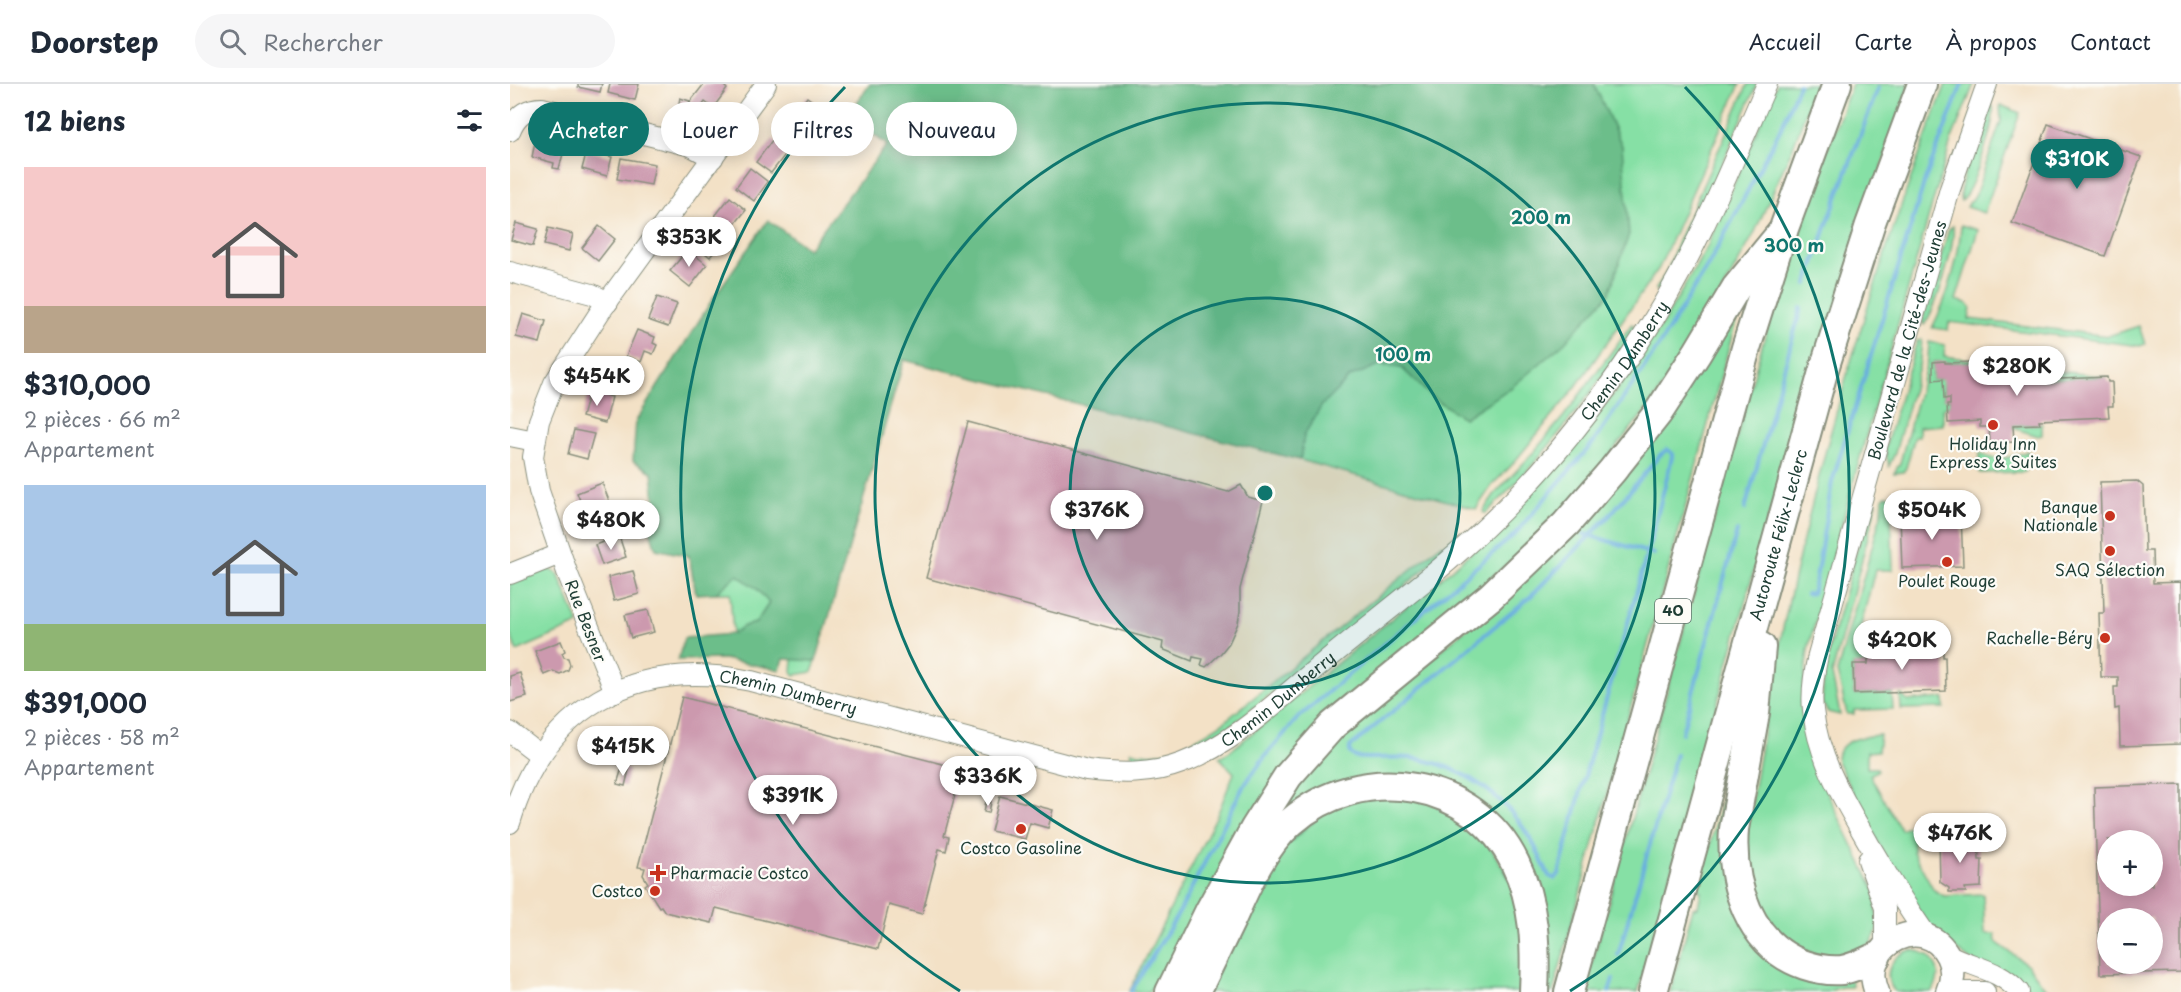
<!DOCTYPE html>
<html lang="fr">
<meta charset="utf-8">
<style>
body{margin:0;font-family:"Playpen Sans",sans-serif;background:#f6f6f7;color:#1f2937;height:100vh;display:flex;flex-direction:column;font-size:22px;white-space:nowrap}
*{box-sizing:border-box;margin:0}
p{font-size:20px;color:#747a83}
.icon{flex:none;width:33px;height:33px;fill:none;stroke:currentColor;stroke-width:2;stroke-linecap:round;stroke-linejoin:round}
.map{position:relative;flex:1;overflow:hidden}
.side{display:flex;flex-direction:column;background:#fff;width:510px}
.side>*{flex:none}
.banner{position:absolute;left:18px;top:18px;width:570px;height:54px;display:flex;gap:12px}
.buttons{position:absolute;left:1587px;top:746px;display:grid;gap:12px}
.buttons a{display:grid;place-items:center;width:66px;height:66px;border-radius:50%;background:#fff;box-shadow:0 3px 15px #0003;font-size:30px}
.price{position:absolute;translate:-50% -51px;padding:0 14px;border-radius:21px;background:#fff;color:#222;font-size:20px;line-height:39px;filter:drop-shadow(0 2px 3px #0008)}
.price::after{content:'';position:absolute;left:50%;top:36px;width:18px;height:14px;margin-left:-9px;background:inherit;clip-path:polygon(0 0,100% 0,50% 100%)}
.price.selected{background:#0f766e;color:#fff}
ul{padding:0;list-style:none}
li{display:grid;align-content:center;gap:12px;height:318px;padding:0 24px}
li span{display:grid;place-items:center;height:186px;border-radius:0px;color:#555}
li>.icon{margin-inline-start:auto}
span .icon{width:108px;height:108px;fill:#fffc;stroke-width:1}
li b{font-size:26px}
h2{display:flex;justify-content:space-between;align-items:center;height:72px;padding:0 24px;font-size:26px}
.tag{padding:0 21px;border-radius:27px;background:#fff;box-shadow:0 3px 15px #0003;font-size:21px;line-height:54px}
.tag.selected{background:#0f766e;color:#fff}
header{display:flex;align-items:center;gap:36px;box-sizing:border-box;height:84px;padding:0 30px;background:#fff;border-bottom:2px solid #e0e1e3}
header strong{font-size:28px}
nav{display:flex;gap:33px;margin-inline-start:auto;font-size:21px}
.search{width:420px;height:54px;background:#f6f6f7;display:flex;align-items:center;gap:15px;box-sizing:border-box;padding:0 21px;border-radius:33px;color:#747a83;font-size:22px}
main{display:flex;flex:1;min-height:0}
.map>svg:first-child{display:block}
.green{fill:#86e0a5;stroke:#528e6c;stroke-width:1.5}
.forest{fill:#6cbe8a;stroke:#467e5f;stroke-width:1.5}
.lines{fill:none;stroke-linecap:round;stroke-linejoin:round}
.stream{stroke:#69afdf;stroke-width:4}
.building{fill:#cc99ae;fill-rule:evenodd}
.minor-casing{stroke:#898f7d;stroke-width:22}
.major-casing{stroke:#898f7d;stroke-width:27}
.highway-casing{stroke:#898f7d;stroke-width:32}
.minor{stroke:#fff;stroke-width:20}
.major{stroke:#fff;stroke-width:24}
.highway{stroke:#fff;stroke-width:28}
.ring{fill:none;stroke:#0f766e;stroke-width:3}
.poi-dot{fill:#c8321e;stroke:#fdfcf7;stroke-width:2}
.labels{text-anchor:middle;stroke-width:4.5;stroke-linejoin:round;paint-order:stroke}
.shield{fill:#fdfcf7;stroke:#62766e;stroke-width:1.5}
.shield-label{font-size:15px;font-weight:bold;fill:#1f3d34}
.street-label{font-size:16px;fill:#1f3d34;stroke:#fdfcf7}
.poi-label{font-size:16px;fill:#1f3d34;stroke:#fdfcf7}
.centre{fill:#0f766e;stroke:#fdfcf7;stroke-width:3}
.ring-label{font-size:18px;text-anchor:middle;font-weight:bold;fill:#0f766e;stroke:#fdfcf7;stroke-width:4.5;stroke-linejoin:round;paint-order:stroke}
</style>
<header>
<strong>Doorstep</strong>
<div class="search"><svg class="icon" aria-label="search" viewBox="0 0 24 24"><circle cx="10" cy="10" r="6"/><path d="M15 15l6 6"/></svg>Rechercher</div>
<nav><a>Accueil</a><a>Carte</a><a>À propos</a><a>Contact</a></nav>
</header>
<main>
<section class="side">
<h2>12 biens<svg class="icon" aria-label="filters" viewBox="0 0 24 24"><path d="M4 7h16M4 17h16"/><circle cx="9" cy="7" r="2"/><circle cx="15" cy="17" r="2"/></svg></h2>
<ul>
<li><span style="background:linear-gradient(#f6c9c9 75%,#b9a48a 0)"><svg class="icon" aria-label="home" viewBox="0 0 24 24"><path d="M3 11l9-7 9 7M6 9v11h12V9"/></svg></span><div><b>$310,000</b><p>2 pièces · 66 m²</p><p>Appartement</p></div></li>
<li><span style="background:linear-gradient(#a9c7e8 75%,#8fb573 0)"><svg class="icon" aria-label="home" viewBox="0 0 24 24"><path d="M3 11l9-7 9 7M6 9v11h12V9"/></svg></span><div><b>$391,000</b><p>2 pièces · 58 m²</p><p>Appartement</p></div></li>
</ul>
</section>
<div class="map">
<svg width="1671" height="908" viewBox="0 0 1671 908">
<rect width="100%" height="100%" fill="#fdfcf7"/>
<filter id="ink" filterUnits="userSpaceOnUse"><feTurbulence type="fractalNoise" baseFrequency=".0167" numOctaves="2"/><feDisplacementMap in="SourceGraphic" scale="12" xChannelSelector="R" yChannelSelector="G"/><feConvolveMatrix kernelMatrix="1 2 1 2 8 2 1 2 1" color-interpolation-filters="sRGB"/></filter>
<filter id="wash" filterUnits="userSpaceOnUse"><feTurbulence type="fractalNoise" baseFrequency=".008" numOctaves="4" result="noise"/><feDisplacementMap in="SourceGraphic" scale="24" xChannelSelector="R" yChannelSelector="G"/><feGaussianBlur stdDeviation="1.35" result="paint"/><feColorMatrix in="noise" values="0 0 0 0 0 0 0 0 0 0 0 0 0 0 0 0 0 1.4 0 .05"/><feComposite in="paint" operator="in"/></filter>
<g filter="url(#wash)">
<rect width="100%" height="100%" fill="#f3e1c6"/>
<g class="green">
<path d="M1084 0H1230L1149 184 1065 304 1001 382 983 400 966 425 790 376 794 351 812 321 840 293 869 281 892 284 923 314 1112 62Z"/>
<path d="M1238 0H1247L1208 90 1151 203 1147 207 1146 205 1158 185 1168 157Z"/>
<path d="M1267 0H1306L1283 63 1244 150 1208 215 1142 319 1038 445 830 623 639 908H619L708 729 724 689 709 673 719 668 928 497 989 444 1037 391 1107 306 1156 234 1197 163Z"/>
<path d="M1342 0H1399L1266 406 1128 908H1074L1252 262 1304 101Z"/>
<path d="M1436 0H1464L1441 57 1422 121 1345 391 1298 565 1293 608V640L1318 711 1365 807 1368 845 1361 859 1342 872 1317 875 1284 862 1265 844 1249 818 1239 792 1234 762C1248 682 1260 600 1278 521 1317 344 1370 169 1436 0Z"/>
<path d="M1490 21 1510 29 1474 129 1456 123 1465 112 1491 37Z"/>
<path d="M1483 22C1486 38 1463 106 1451 117 1445 104 1472 41 1478 24Z"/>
<path d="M1451 141 1468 146 1446 216 1456 219 1461 223 1459 235 1598 252 1629 242 1635 260 1630 262 1439 238 1438 246 1422 244C1438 213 1449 175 1451 141Z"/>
<path d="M1443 142C1445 163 1427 223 1414 241L1412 238 1439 145Z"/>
<path d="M1229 226 1043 908H1031L980 730 841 695 703 837 796 683 965 537Z"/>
<path d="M1122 240 1125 243 1122 251C1078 313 1032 377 976 429H974L973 427 984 411 1023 369 1054 332Z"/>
<path d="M1412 256 1409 283 1385 369 1379 382 1375 364 1407 257Z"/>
<path d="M1419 258 1435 261 1434 272 1478 278H1423V296L1433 295 1434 314H1440V321L1433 324V341L1409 343V352H1405L1396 384 1393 388 1384 389 1390 379 1418 275Z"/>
<path d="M1490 279 1524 284V288L1490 290Z"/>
<path d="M1532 285 1597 293 1527 296V290H1532Z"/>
<path d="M1532 340V351L1528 352 1503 344V341Z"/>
<path d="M1518 367V379H1516L1515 388 1469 389 1470 369C1484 379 1504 373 1518 367Z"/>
<path d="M1411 410 1415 411 1417 416 1395 417V426L1381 427 1383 486H1365L1348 553 1357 557 1355 564H1358V580L1343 581 1344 610 1382 609 1383 625 1344 626V630H1337L1327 588 1372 427 1373 414 1376 412Z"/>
<path d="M1367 418 1322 590 1330 631 1318 628 1312 619 1315 579 1357 430Z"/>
<path d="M932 460 934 465 933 468 897 500 718 644 678 667 649 676 629 678 622 672 621 667C654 678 688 655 714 638Z"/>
<path d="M39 485 48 490 69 540 7 567 0 550V499Z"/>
<path d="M227 491 246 504 259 519 246 539 234 542 223 550 220 509H206Z"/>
<path d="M283 575 306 577 302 588 285 591 282 588Z"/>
<path d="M1390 611H1392L1397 617 1434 614V624L1391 625Z"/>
<path d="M1230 648 1234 839 1341 893 1342 903H1332L1317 908H1160L1183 824 1188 823 1191 807 1188 806Z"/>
<path d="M1370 651 1368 667 1357 668V684H1367L1368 686 1360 691 1391 746 1402 741 1403 742V768L1424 806 1434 812 1473 810 1475 850H1485L1486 858 1518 881 1535 904 1543 908H1518L1458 875 1421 844 1391 804 1327 677C1326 656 1353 652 1370 651Z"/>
<path d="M906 711 970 745 1010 813 1016 908H697L762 774 828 716Z"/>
<path d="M1401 866C1423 867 1437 890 1421 908H1385C1371 891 1381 871 1401 866Z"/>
</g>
<path class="forest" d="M360 0H1084L1112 62 1119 150 1099 210 1054 259 1002 303 954 334 923 314 892 284 869 281 840 293 812 321 794 351 790 376 394 276 306 577 274 575 270 586 214 575 168 576 174 554 223 550 234 542 246 539 259 519 246 504 227 491 206 509 186 510 179 472 146 465 139 444 146 428 142 388 123 377 126 337 204 213 258 136 298 165 377 61 338 31Z"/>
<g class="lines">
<g class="stream">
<path d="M1297 200 1317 140 1368 4"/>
<path d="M1157 365 1162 369V373C1128 513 1084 650 1049 790L1045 795 1039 792C1032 779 1027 764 1018 751 993 710 949 680 901 674 882 672 863 676 845 673L840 669V663L1020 513 1100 431 1150 371Z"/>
<path d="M1235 425 1291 224"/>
<path d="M1074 450 1144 470"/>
<path d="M1297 510 1302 509 1306 494 1322 398 1415 96 1452 0"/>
<path d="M1172 649 1227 447"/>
<path d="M1108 871 1166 670"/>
<path d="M621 908 670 827 733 703 756 671 787 635 825 602 1004 451 1083 359 1150 260 1200 178 1272 42 1289 0"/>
<path d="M1099 908 1103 895"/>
</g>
</g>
<g id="blocks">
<g class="building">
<path d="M68 0H92L90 8 68 3Z"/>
<path d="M100 0H129L125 16 98 9Z"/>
<path d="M194 0H217L215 3 217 5 203 24 195 18 189 26 179 19Z"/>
<path d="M297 13 315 26 296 51 299 53 291 66 266 49 276 35 279 38Z"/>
<path d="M170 14 180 17 177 31 167 29Z"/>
<path d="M1538 40 1631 73 1595 172 1502 139Z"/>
<path d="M263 55 278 67 261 89 246 78Z"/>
<path d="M25 58 54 66 49 85 43 84 44 79 22 73Z"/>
<path d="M77 66 102 73 97 92 72 85Z"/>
<path d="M111 74 145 80 141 101 107 95Z"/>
<path d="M240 84 258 98 244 117 226 103Z"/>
<path d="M220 113 236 126 221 145 205 132Z"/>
<path d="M6 139 28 145 23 162 1 156Z"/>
<path d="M89 142 105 155 88 177 72 164Z"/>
<path d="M200 143 215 154 200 173 185 161Z"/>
<path d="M38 144 63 150 59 167 34 161Z"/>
<path d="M178 165 197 181 180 203 160 187Z"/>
<path d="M147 213 167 220 158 243 138 236Z"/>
<path d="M13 230 36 237 30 259 6 253Z"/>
<path d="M127 246 145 253 143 259 147 261 143 270 135 267 131 278 116 272Z"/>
<path d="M1435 277V279L1490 277V290L1527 288V296L1597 293 1598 298H1602L1603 322H1598L1599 333 1529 336 1530 340 1503 341 1504 358 1480 359 1479 343H1470V337L1438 339 1437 321H1440V314L1434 315 1433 295 1423 296V278Z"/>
<path d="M106 281 122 290 112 309 96 301Z"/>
<path d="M79 307 102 313 95 339 72 333Z"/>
<path d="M458 338 718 408 731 401 738 413 753 417 730 505V527L728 539 719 559 711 569 696 583 691 581 693 575 683 573 682 577 652 565 653 558 416 494Z"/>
<path d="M64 346 84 350 77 375 58 370Z"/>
<path d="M1627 397 1633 402 1635 467H1642L1643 499 1671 498V660L1610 662 1609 624 1605 625 1604 603H1608V593H1591L1589 529H1594L1590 398Z"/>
<path d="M92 399 106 434 81 444 67 409Z"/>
<path d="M1451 430 1453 482 1392 484 1390 432Z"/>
<path d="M109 452 116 473 92 481 85 461Z"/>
<path d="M123 487 129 510 104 517 98 493Z"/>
<path d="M138 526 144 548 121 554 115 531Z"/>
<path d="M51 557 55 567 52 569 54 573 58 574 60 581 58 586 50 590 43 587 34 591 25 567Z"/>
<path d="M1433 561V573H1435L1436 607 1344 610 1343 580H1358V564Z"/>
<path d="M10 589 17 613 0 618V592Z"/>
<path d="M172 613 452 685 434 752 439 753 436 767 429 765 412 830 379 821 368 865 206 824 202 839 155 828 151 822 149 823 135 801 138 799 133 791 135 784 128 783Z"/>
<path d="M112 684 119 686 115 702 107 700Z"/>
<path d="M1671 700V888L1590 890 1584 703ZM1598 756H1642V801H1598ZM1598 834H1642V879H1598Z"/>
<path d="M490 712 543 726 538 744 520 739 515 755 481 747Z"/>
<path d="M476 717 481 718 479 729 474 728Z"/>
<path d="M1468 754 1469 776H1472L1471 803 1455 804 1456 808H1439V804L1430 798 1429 756Z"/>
</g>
</g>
</g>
<g filter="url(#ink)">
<use href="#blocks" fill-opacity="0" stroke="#898f7d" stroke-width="1.5"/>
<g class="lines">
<defs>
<g id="minor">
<path d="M0 47C6 32 15 24 32 24L181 62 203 74"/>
<path d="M0 188 82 210 98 218"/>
<path d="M0 352 25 357"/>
<path d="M0 490 50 470"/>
<path d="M105 608 57 488 29 407 23 373 29 337 44 299 90 228 256 0"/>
<path d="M0 648 30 671"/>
<path id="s1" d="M0 739C34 624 123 573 241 597L577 686C610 690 641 691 672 679 726 659 769 615 813 579 867 534 925 492 976 443 1032 390 1083 327 1126 263 1181 181 1218 90 1257 0"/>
<path d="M1358 776 1375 824V861"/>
<path id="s2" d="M1418 853C1396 823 1378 792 1359 760 1335 718 1308 675 1303 626 1301 608 1304 589 1308 571L1440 105 1477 0"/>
<path d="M1437 870C1461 883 1490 885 1509 908"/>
<path d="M1454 908H1475"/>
</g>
<path id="major" d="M1367 908C1347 859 1415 827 1438 872 1444 884 1443 897 1438 908"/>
<g id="highway">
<path d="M1251 563 1245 629 1224 745C1220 799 1239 862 1295 881 1307 885 1320 887 1332 886 1344 884 1355 878 1366 873"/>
<path d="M660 908 700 826 745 744 778 692 823 641 981 512 1056 440 1102 387 1148 329 1187 269 1226 204 1273 147"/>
<path d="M686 908C698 883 710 859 722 834 737 800 753 763 781 738 850 677 964 694 1005 779 1025 819 1026 864 1024 908"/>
<path d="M1059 908 1236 264 1273 147 1327 0"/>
<path id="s3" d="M1143 908 1313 288 1360 141 1412 0"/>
</g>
</defs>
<use href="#minor" class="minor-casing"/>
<use href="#major" class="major-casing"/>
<use href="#highway" class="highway-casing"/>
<use href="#minor" class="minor"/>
<use href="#major" class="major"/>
<use href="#highway" class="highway"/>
</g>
</g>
<circle cx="755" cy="409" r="195" fill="#0f766e" fill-opacity=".12"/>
<g class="ring">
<circle cx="755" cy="409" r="195"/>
<circle cx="755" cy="409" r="390"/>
<path d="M450 907A584 584 0 0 1 335 3M1175 3A584 584 0 0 1 1060 907"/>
</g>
<g class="poi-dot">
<circle cx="1483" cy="341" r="6"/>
<circle cx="1600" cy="432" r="6"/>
<circle cx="1600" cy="467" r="6"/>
<circle cx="1437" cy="478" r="6"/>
<circle cx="1595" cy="554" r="6"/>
<circle cx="511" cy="745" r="6"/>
<path d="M145 780h6v6h6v6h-6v6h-6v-6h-6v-6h6z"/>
<circle cx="145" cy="807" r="6"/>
</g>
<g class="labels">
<rect class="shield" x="1145" y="515" width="36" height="24" rx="4.5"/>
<g class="shield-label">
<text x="1163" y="532">40</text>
</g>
<g class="street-label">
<text dy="6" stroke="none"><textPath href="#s2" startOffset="639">Boulevard de la Cité-des-Jeunes</textPath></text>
<text dy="6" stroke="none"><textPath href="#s1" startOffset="1359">Chemin Dumberry</textPath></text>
<text dy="6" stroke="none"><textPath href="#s3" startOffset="474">Autoroute Félix-Leclerc</textPath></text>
<text transform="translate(76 537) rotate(69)" y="6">Rue Besner</text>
<text dy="6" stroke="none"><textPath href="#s1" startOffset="351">Chemin Dumberry</textPath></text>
<text dy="6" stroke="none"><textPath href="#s1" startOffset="872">Chemin Dumberry</textPath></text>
</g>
<g class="poi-label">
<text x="1483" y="366">Holiday Inn<tspan x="1483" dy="18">Express &amp; Suites</tspan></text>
<text x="1588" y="429" text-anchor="end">Banque<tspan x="1588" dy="18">Nationale</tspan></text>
<text x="1600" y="492">SAQ Sélection</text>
<text x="1437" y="503">Poulet Rouge</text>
<text x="1583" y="560" text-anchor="end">Rachelle-Béry</text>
<text x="511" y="770">Costco Gasoline</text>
<text x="160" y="795" text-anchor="start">Pharmacie Costco</text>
<text x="133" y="813" text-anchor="end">Costco</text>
</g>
</g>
<circle cx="755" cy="409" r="9" class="centre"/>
<g class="ring-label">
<text x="1031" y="140">200 m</text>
<text x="1284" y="168">300 m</text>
<text x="893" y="277">100 m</text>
</g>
</svg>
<div class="buttons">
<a>+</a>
<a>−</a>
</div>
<b class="price selected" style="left:1567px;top:106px">$310K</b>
<b class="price" style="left:179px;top:184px">$353K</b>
<b class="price" style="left:1507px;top:313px">$280K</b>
<b class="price" style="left:87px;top:323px">$454K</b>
<b class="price" style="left:587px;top:457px">$376K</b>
<b class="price" style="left:1422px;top:457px">$504K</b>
<b class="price" style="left:101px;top:467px">$480K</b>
<b class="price" style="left:1392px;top:587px">$420K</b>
<b class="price" style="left:113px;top:693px">$415K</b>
<b class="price" style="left:478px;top:723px">$336K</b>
<b class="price" style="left:283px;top:742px">$391K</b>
<b class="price" style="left:1450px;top:780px">$476K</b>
<div class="banner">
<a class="tag selected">Acheter</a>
<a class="tag">Louer</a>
<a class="tag">Filtres</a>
<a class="tag">Nouveau</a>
</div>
</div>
</main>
